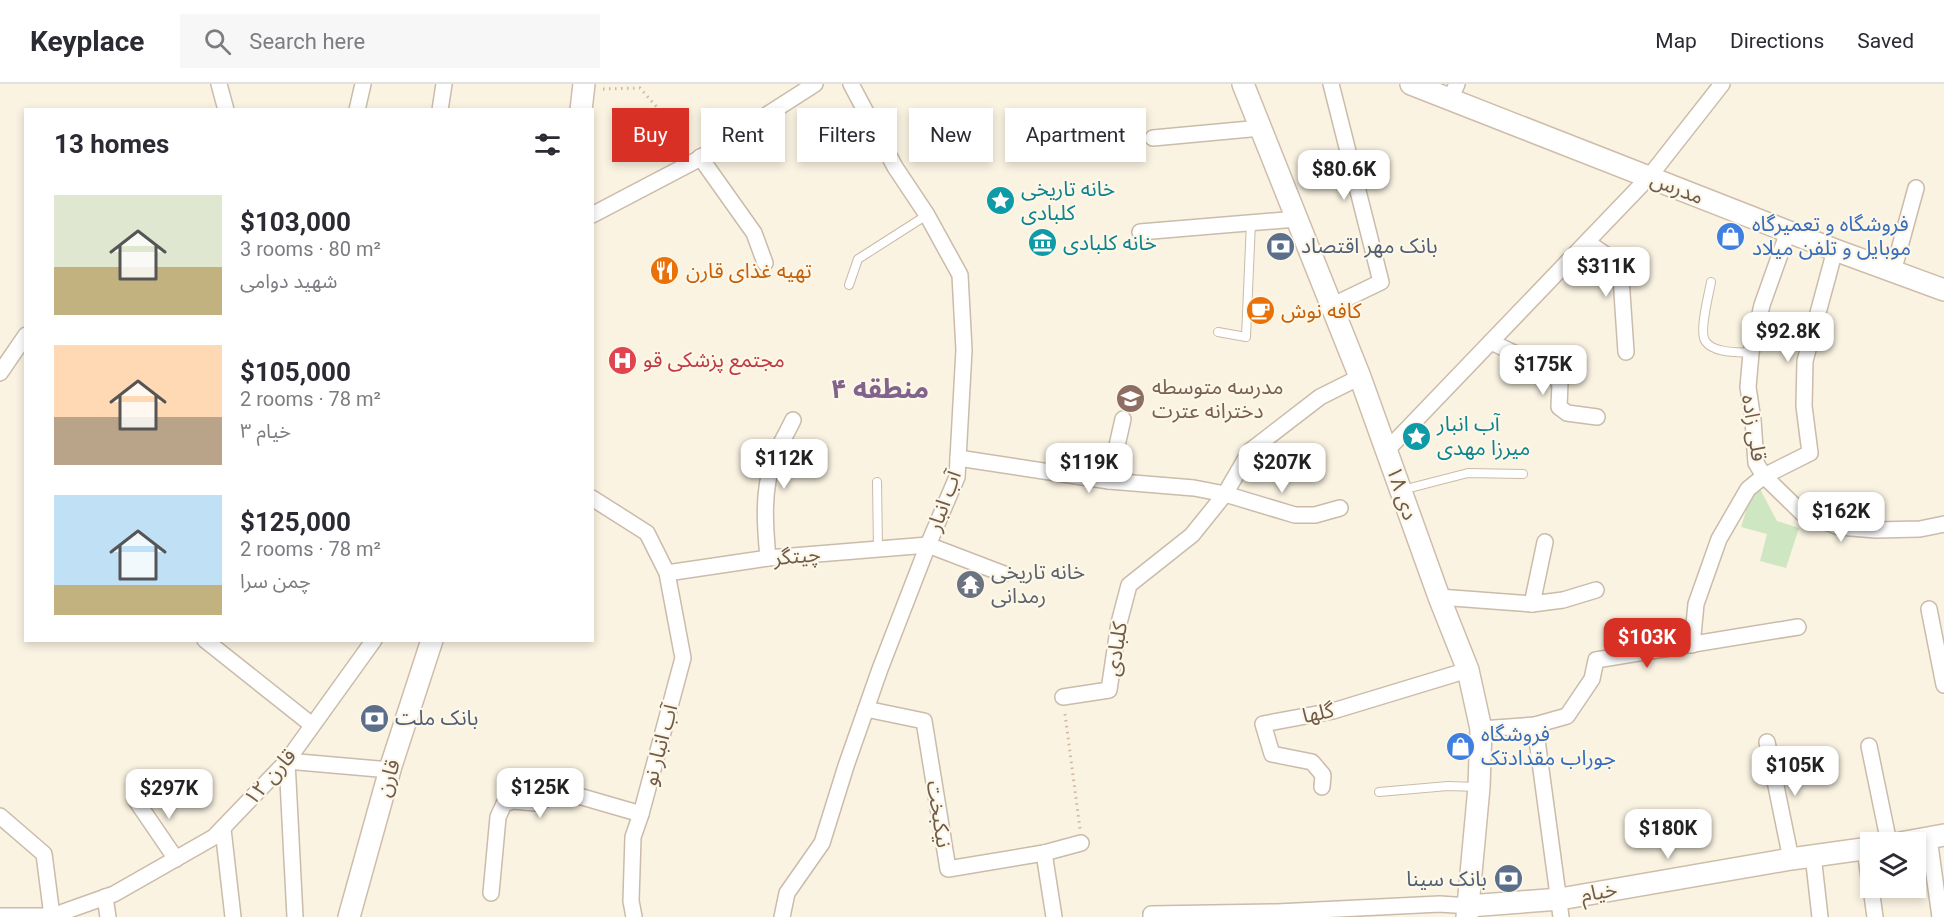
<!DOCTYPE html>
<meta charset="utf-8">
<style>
body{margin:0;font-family:Roboto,"Noto Sans Arabic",sans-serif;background:#f7f7f7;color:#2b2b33;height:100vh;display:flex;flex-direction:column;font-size:22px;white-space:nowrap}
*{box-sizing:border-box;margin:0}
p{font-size:20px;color:#7c7c81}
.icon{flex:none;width:33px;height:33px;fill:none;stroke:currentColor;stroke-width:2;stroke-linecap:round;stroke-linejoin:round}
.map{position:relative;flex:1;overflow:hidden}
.sheet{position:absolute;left:24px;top:24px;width:570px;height:534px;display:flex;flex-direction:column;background:#fff;border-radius:0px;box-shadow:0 3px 9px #0003}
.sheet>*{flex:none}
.top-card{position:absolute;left:612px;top:24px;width:570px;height:54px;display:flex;gap:12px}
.buttons{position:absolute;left:1860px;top:748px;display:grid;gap:12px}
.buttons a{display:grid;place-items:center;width:66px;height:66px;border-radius:0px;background:#fff;box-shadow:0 3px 9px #0003;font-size:30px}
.price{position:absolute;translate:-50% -51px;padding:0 14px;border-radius:12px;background:#fff;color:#222;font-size:20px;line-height:39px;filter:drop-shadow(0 2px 3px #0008)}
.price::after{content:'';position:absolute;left:50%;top:36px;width:18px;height:14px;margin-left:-9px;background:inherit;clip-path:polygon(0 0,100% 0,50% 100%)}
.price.current{background:#d93025;color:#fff}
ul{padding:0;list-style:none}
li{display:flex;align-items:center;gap:18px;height:150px;padding:0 30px}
li span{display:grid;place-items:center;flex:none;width:168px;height:120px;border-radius:0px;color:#555}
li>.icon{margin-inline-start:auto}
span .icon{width:72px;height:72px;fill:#fffc;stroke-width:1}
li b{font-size:26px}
h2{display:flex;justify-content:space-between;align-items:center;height:72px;padding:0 30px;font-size:26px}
.tag{padding:0 21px;border-radius:0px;background:#fff;box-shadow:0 3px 9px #0003;font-size:21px;line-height:54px}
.tag.current{background:#d93025;color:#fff}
header{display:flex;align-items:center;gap:36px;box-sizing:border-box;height:84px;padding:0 30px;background:#fff;border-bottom:2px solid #e1e1e2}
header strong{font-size:28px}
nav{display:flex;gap:33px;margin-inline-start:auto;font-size:21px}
.search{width:420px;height:54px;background:#f7f7f7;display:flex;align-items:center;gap:15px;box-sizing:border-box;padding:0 21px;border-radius:0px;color:#7c7c81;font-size:22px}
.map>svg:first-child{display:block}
.green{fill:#cee6c2}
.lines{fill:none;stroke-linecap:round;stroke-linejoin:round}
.service-casing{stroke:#cabbaa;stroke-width:10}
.minor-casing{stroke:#cabbaa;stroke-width:18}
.secondary-casing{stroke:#cfbdab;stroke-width:24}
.path{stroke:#d1b7a0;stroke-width:3;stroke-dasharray:1.5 4.5;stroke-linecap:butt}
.service{stroke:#fff;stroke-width:8}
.minor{stroke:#fff;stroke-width:15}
.secondary{stroke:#fff;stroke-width:21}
.labels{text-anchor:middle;stroke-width:4.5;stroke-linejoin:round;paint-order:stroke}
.street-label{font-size:21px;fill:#705b4b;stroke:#fdf7e8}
.culture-label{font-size:21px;fill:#0d838f;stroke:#fdf7e8;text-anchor:start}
.shop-label{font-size:21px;fill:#366cbe;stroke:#fdf7e8;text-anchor:start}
.service-label{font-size:21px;fill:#4e5e75;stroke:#fdf7e8;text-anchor:start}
.food-label{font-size:21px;fill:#c56008;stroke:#fdf7e8;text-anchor:start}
.health-label{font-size:21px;fill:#be3a42;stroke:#fdf7e8;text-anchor:start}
.education-label{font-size:21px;fill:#785e54;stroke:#fdf7e8;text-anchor:start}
.worship-label{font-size:21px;fill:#5b616d;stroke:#fdf7e8;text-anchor:start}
.district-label{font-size:27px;font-weight:bold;fill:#81638c;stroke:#fdf7e8}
</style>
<header>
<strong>Keyplace</strong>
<div class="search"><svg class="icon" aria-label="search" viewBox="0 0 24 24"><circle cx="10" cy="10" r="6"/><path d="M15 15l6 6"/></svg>Search here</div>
<nav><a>Map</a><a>Directions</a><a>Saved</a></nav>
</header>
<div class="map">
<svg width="1944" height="833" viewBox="0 0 1944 833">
<rect width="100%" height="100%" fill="#faf3e2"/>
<path class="green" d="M1760 405 1777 437 1799 444 1786 484 1760 477 1767 450 1741 443 1752 407Z"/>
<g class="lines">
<defs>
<g id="service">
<path d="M1711 198C1709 210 1698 250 1706 258 1714 269 1738 268 1751 269"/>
<path d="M849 201 858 175 927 131"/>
<path d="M1218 248 1246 253 1251 138"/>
<path d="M877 398 878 465"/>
<path d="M1402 406 1468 389 1523 390"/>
<path d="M1379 708 1448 702 1477 703"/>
</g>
<g id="minor">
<path d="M219 0 226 26"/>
<path d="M1450 15 1457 0"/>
<path d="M357 26 363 0"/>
<path d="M440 26 444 0"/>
<path d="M1153 54 1261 44"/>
<path d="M700 73 754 149 765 179"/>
<path d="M592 131 695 77 815 0"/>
<path d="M1140 148 1297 135"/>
<path d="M1788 148 1762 221 1751 269 1748 303 1753 336 1756 379 1764 392 1802 429 1839 443 1876 446 1920 445 1944 440"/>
<path d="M1587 158 1615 177 1621 194 1626 268"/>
<path d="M1893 188 1916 104"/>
<path d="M1331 222 1381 198 1331 0"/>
<path d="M1491 258 1545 284 1560 299 1559 323 1567 329 1597 333"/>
<path d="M0 289 26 251"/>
<path d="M1387 366 1649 93 1722 0"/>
<path d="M958 374 1109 397 1194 404 1225 410 1295 431H1315L1340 424"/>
<path d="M1109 397 1123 335"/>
<path d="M592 414 647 449 667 489 683 574 641 730 633 753 631 817 634 833"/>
<path d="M1545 458 1532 520 1563 516 1596 506"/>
<path d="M768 474C765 442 762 406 774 375 779 361 787 349 793 336"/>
<path d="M667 489 768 474 928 461 1004 490"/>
<path d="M1439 513 1532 520"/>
<path d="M1929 525 1944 601"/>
<path d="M205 556 312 641"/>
<path d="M1692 561 1696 520 1719 455 1748 405 1764 392 1810 369 1804 322 1805 277 1835 166"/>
<path d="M1063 613 1109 606 1119 539 1129 501 1192 451 1225 410 1250 367 1320 313 1360 293"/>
<path d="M866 625 924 637 948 785 1044 769 1081 759"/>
<path d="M1535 641 1561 833"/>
<path d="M1481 645 1535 641 1567 632 1592 595 1596 576 1798 543"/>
<path d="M1767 658 1791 775"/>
<path d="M1869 662 1889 759"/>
<path d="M287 677 295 833"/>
<path d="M287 677 390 686"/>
<path d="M1322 703 1323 691 1312 678 1272 670 1263 640 1333 627 1468 586"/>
<path d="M135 715 176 775"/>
<path d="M0 732 44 770 52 832"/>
<path d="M223 745 233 833"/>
<path d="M1929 754 1940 833"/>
<path d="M1865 765 1870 802"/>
<path d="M1044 769 1054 833"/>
<path d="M1813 771 1820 833"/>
<path d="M1871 804 1875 833"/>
<path d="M491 809 498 733 504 720 513 717 535 719 565 708 641 730"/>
<path d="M105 813 108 833"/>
<path d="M0 832H52L114 810 214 753 287 677 374 556"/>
<path d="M782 833 787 809 822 759 846 682 880 585 928 461 957 393 964 266 960 191 927 131 895 83 851 0"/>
<path d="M1151 833V830L1277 828 1440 820 1469 822"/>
</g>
<g id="secondary">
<path d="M1243 0 1360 293 1439 513 1468 586 1481 645 1479 703 1467 833"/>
<path d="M1411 0 1835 166 1944 206"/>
<path d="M581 26 584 0"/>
<path d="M1900 759 1944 751"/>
<path d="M1469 822 1560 815 1791 775 1870 764"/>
<path d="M349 833 391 682 432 556"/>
</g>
</defs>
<use href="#service" class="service-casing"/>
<use href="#minor" class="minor-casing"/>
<use href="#secondary" class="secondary-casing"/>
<g class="path">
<path d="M603 5 640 4 690 61"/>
<path d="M1065 630 1080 745"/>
</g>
<use href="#service" class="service"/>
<use href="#minor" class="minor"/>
<use href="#secondary" class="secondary"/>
</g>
<defs>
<symbol id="sight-disc" viewBox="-11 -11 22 22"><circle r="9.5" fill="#0f9aa8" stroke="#fdf7e8"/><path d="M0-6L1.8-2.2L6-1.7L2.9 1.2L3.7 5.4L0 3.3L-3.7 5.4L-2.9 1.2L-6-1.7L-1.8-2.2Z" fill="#fff"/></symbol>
<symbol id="shop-disc" viewBox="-11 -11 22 22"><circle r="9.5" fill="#3f7fe0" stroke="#fdf7e8"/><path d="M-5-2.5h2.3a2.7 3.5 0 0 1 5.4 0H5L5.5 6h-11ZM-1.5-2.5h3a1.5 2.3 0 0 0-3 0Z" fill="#fff"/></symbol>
<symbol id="museum-disc" viewBox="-11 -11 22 22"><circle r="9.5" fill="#0f9aa8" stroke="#fdf7e8"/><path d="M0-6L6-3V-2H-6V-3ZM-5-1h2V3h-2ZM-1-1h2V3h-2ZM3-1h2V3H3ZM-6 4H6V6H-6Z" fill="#fff"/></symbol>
<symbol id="bank-disc" viewBox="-11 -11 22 22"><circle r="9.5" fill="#5c6f8a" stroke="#fdf7e8"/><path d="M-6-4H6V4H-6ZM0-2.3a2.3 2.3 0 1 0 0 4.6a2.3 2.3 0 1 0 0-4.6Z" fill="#fff"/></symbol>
<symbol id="restaurant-disc" viewBox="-11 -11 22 22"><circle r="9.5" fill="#e8710a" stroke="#fdf7e8"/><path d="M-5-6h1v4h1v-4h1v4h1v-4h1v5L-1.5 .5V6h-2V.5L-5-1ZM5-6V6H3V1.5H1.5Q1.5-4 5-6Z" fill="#fff"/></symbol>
<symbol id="cafe-disc" viewBox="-11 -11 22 22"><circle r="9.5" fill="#e8710a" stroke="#fdf7e8"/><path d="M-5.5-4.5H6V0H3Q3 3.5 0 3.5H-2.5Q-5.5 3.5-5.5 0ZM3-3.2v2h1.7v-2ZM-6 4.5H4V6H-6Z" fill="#fff"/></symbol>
<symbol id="hospital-disc" viewBox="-11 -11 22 22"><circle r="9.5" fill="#e0444e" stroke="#fdf7e8"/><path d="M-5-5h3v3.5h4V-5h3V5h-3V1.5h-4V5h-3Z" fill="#fff"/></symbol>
<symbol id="school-disc" viewBox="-11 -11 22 22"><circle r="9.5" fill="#8d6e63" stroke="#fdf7e8"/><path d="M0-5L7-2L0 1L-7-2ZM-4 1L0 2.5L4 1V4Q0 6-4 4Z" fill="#fff"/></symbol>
<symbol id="temple-disc" viewBox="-11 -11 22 22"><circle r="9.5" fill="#6b7280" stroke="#fdf7e8"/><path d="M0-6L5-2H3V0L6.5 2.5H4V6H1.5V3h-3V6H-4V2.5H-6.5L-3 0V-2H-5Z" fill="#fff"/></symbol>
</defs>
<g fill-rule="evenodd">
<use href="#sight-disc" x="984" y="100" width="33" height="33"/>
<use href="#shop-disc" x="1714" y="136" width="33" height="33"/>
<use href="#museum-disc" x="1026" y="142" width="33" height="33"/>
<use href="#bank-disc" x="1264" y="146" width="33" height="33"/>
<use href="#restaurant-disc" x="648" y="170" width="33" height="33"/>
<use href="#cafe-disc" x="1244" y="210" width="33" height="33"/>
<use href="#hospital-disc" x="606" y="260" width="33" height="33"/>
<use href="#school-disc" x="1114" y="298" width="33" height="33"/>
<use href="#sight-disc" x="1400" y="336" width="33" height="33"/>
<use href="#temple-disc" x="954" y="484" width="33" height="33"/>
<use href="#bank-disc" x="358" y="618" width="33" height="33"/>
<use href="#shop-disc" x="1444" y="646" width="33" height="33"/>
<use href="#bank-disc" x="1492" y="778" width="33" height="33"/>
</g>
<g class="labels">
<g class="street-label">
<text transform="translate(1677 104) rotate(21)" y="7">مدرس</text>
<text transform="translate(1754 344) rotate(81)" y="7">قلی زاده</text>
<text transform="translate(1402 409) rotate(71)" y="7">۱۸ دی</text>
<text transform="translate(944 417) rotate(-70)" y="7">آب انبار</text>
<text transform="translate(797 472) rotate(-5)" y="7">چیتگر</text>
<text transform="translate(1116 565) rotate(-81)" y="7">کلبادی</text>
<text transform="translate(1318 629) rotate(-12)" y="7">گلها</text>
<text transform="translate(660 661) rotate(-75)" y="7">آب انبار نو</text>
<text transform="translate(270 693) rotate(-49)" y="7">قارن ۱۲</text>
<text transform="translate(388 694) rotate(-73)" y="7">قارن</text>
<text transform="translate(939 730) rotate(81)" y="7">نیکبخت</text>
<text transform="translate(1599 808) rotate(-10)" y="7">خیام</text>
</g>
<g class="culture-label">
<text x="1021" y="112">خانه تاریخی<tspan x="1021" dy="24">کلبادی</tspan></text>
<text x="1063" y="166">خانه کلبادی</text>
<text x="1437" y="347">آب انبار<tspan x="1437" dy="24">میرزا مهدی</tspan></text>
</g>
<g class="shop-label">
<text x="1752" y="147">فروشگاه و تعمیرگاه<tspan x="1752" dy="24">موبایل و تلفن میلاد</tspan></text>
<text x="1481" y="657">فروشگاه<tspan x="1481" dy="24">جوراب مقدادتک</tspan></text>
</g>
<g class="service-label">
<text x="1301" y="169">بانک مهر اقتصاد</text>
<text x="395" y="641">بانک ملت</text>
<text x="1487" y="802" text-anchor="end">بانک سینا</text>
</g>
<g class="food-label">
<text x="686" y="194">تهیه غذای قارن</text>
<text x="1281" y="234">کافه نوش</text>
</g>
<g class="health-label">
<text x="643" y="283">مجتمع پزشکی قو</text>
</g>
<g class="education-label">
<text x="1152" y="310">مدرسه متوسطه<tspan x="1152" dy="24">دخترانه عترت</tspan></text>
</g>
<g class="worship-label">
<text x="991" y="495">خانه تاریخی<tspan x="991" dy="24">رمدانی</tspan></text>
</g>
<g class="district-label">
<text x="880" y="314">منطقه ۴</text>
</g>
</g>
</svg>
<div class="buttons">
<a><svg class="icon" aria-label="layers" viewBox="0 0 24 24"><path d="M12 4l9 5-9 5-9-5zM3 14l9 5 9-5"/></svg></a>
</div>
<b class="price" style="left:1344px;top:117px">$80.6K</b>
<b class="price" style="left:1606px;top:214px">$311K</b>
<b class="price" style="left:1788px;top:279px">$92.8K</b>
<b class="price" style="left:1543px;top:312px">$175K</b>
<b class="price" style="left:784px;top:406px">$112K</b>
<b class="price" style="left:1089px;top:410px">$119K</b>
<b class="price" style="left:1282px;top:410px">$207K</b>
<b class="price" style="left:1841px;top:459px">$162K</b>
<b class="price current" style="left:1647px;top:585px">$103K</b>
<b class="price" style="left:1795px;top:713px">$105K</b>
<b class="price" style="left:540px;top:735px">$125K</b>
<b class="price" style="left:169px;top:736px">$297K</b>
<b class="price" style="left:1668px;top:776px">$180K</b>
<div class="top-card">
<a class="tag current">Buy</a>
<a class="tag">Rent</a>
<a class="tag">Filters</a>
<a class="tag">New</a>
<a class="tag">Apartment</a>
</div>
<section class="sheet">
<h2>13 homes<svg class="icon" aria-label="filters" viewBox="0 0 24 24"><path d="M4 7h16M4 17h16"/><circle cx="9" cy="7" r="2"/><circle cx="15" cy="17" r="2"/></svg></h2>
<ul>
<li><span style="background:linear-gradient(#dfe7d0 60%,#c2b280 0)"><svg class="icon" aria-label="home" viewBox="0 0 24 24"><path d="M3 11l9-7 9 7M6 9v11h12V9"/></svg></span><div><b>$103,000</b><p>3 rooms · 80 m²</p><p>شهید دوامی</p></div></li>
<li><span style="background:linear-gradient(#ffd9b3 60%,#b9a48a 0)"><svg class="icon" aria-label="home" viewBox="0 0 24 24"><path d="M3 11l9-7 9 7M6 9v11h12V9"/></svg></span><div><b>$105,000</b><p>2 rooms · 78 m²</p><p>خیام ۳</p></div></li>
<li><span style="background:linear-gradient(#bfe0f5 75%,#c2b280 0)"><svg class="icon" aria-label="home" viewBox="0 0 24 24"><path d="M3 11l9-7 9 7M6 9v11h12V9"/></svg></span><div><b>$125,000</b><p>2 rooms · 78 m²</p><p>چمن سرا</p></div></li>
</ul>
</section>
</div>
